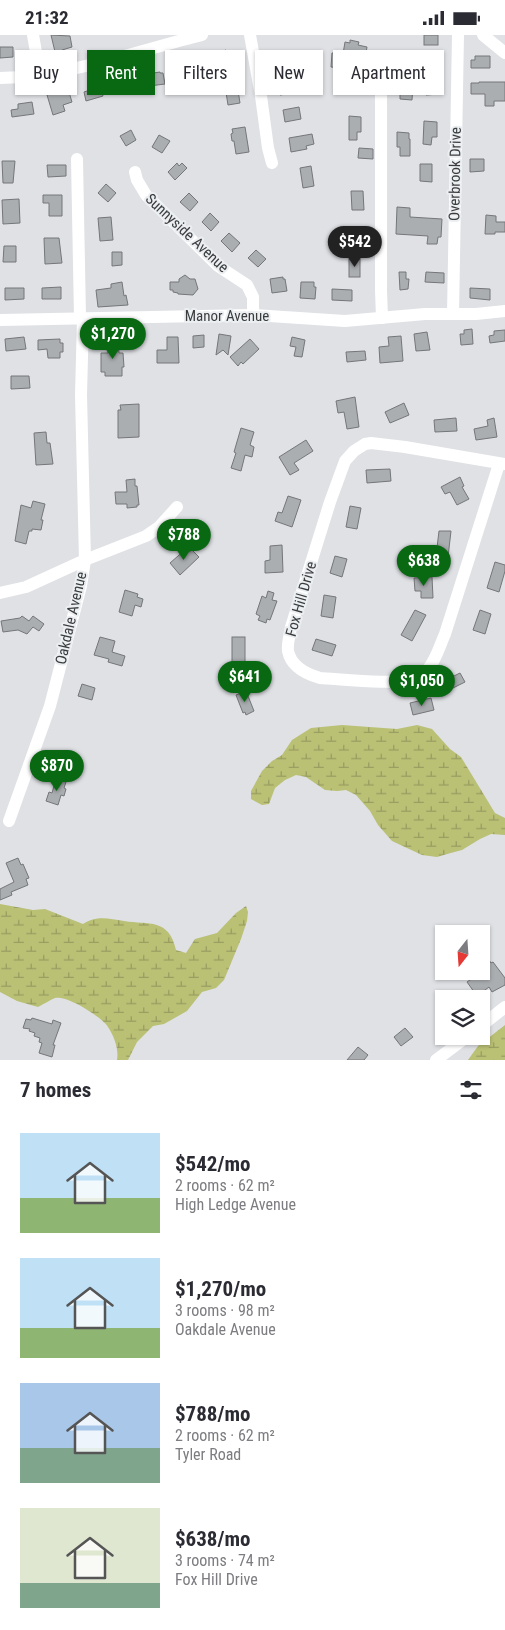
<!DOCTYPE html>
<meta charset="utf-8">
<style>
body{margin:0;font-family:"Roboto Condensed",sans-serif;background:#f7f7f7;color:#2b2b33;height:100vh;display:flex;flex-direction:column;font-size:19px;white-space:nowrap}
*{box-sizing:border-box;margin:0}
p{font-size:16px;color:#7c7c81}
.icon{flex:none;width:28px;height:28px;fill:none;stroke:currentColor;stroke-width:2;stroke-linecap:round;stroke-linejoin:round}
.map{position:relative;height:1025px;overflow:hidden}
.drawer{display:flex;flex-direction:column;background:#fff;flex:1}
.drawer>*{flex:none}
.banner{position:absolute;left:15px;top:15px;width:475px;height:45px;display:flex;gap:10px}
.needle{width:32px;rotate:197deg}
.tools{position:absolute;left:435px;top:890px;display:grid;gap:10px}
.tools a{display:grid;place-items:center;width:55px;height:55px;border-radius:0px;background:#fff;box-shadow:0 1px 4px #0004;font-size:25px}
.price{position:absolute;translate:-50% -42px;padding:0 11px;border-radius:18px;background:#096913;color:#fff;font-size:16px;line-height:32px;filter:drop-shadow(0 1px 2px #0008)}
.price::after{content:'';position:absolute;left:50%;top:30px;width:15px;height:11px;margin-left:-8px;background:inherit;clip-path:polygon(0 0,100% 0,50% 100%)}
.price.current{background:#222;color:#fff}
ul{padding:0;list-style:none}
li{display:flex;align-items:center;gap:15px;height:125px;padding:0 20px}
li span{display:grid;place-items:center;flex:none;width:140px;height:100px;border-radius:0px;color:#555}
li>.icon{margin-inline-start:auto}
span .icon{width:60px;height:60px;fill:#fffc;stroke-width:1}
li b{font-size:21px}
h2{display:flex;justify-content:space-between;align-items:center;height:60px;padding:0 20px;font-size:21px}
.chip{padding:0 18px;border-radius:0px;background:#fff;box-shadow:0 1px 4px #0004;font-size:18px;line-height:45px}
.chip.current{background:#096913;color:#fff}
.status{display:flex;justify-content:space-between;align-items:center;height:35px;padding:0 25px;background:#fff;direction:ltr}
.status svg{height:14px;fill:currentColor}
.map>svg:first-child{display:block}
.wetland{fill:url(#wetland-marsh)}
.building{fill:#abaeb1;stroke:#747679}
.lines{fill:none;stroke-linecap:round;stroke-linejoin:round}
.minor{stroke:#fff;stroke-width:12}
.labels{text-anchor:middle;stroke-width:4;stroke-linejoin:round;paint-order:stroke}
.street-label{font-size:15px;fill:#3b3c3e;stroke:#eceff2}
</style>
<div class="status"><b>21:32</b><svg viewBox="0 0 49 12"><path d="M0 12V9h3v3zM5 12V6h3v6zM10 12V3h3v9zM15 12V0h3v12zM26 1h20v11H26zM47 4h2v5h-2z"/></svg></div>
<div class="map">
<svg width="505" height="1025" viewBox="0 0 505 1025">
<defs>
<pattern id="wetland-marsh" width="20" height="14" patternUnits="userSpaceOnUse" patternTransform="scale(1.25)"><rect width="20" height="14" fill="#bac074"/><path d="M1 5h8M5 5V1M11 12h8M15 12V8" fill="none" stroke="#989d61"/></pattern>
</defs>
<rect width="100%" height="100%" fill="#dfe1e5"/>
<g class="wetland">
<path d="M342 690 397 694 417 690 432 694 450 714 461 722 495 778 505 783V800L491 799 480 804 462 815 447 819 437 822 422 820 392 806 378 790 370 776 356 760 346 755 337 756 325 755 306 742 296 740 285 745 275 753 269 769 262 770 251 764V756L262 736 272 726 282 720 292 705 311 693Z"/>
<path d="M0 869 33 875 45 874 83 889C97 880 109 884 124 886 149 890 169 883 176 915L186 918 195 904 217 898 236 878 246 871 248 877 247 886 241 904 224 945 216 953 202 957 187 976 164 989 153 991 137 1007 128 1025H117C119 1014 114 1001 108 992 102 982 67 960 55 963 50 965 44 969 38 972L17 966 0 957Z"/>
<path d="M505 990V1025H468L478 1011Z"/>
</g>
<g class="building">
<path d="M51 0 70 1 72 12 62 15 63 19 56 21Z"/>
<rect x="424" y="0" width="14" height="10"/>
<path d="M350 5 359 7 358 10 367 12 365 24 343 20V33L331 32 332 18 343 19 345 7 350 8Z"/>
<path d="M0 12H13V22L0 23Z"/>
<path d="M226 15 227 20 232 18 234 27 232 28 233 32 218 36 213 19Z"/>
<path d="M281 17 282 22 288 21 290 29 275 33 271 19Z"/>
<path d="M475 21H490V33H471V25H475Z"/>
<path d="M195 28 199 43 183 47 181 37 184 36 183 31Z"/>
<path d="M160 37V38H163L165 49 149 51 147 39Z"/>
<path d="M132 38 136 51 122 55 118 43Z"/>
<path d="M425 40H434V48H438L439 59 426 60Z"/>
<path d="M400 44 409 45V49H413L412 65 400 64Z"/>
<path d="M296 45 298 57 280 60 278 48Z"/>
<path d="M102 46 105 56 102 57 103 61 86 66 84 57 90 55 88 50Z"/>
<path d="M479 47H505V66H494V71H485V59H471V48H479Z"/>
<path d="M237 49 240 68 228 70 225 51Z"/>
<path d="M68 54 72 67 63 70 65 76 53 80 47 60Z"/>
<path d="M32 67 34 79 12 82 11 75 18 74V69Z"/>
<path d="M299 72 301 84 285 87 283 75Z"/>
<path d="M349 81 361 82V97H357V105H349Z"/>
<path d="M424 86 437 87V102H432L431 110 423 109Z"/>
<path d="M245 92 249 117 236 119 234 106H232L231 99 233 98 232 94Z"/>
<path d="M131 95 136 105 126 111 120 101Z"/>
<path d="M397 97 409 98V104H410V121H400V112H397Z"/>
<path d="M312 99 314 109 306 111 307 114 291 117 289 103Z"/>
<path d="M159 100 170 106 162 118 152 112Z"/>
<path d="M359 113 373 114V124L358 123Z"/>
<path d="M470 124H484V136L470 137Z"/>
<path d="M2 126H15L13 148H3Z"/>
<path d="M177 128 179 131 182 128 187 133 175 145 168 137Z"/>
<path d="M420 129H432V147L420 146Z"/>
<path d="M47 130H66V141L48 142Z"/>
<path d="M311 131 314 151 303 153 300 133Z"/>
<path d="M106 149 116 158 108 167 98 158Z"/>
<path d="M351 156H363L364 175H352Z"/>
<path d="M189 158 198 167 190 176 180 167Z"/>
<path d="M43 160H62V181H49V168H43Z"/>
<path d="M19 164 20 188 3 189 2 165Z"/>
<path d="M397 172 410 173V182L442 184 441 202H438L437 209H427L428 201 396 199Z"/>
<path d="M210 178 219 187 211 196 202 187Z"/>
<path d="M486 180 496 181V187H505V197H495V199H485Z"/>
<path d="M111 182 113 205 100 206 98 183Z"/>
<path d="M229 198 240 208 232 217 221 206Z"/>
<path d="M44 203H59L62 228 45 229Z"/>
<path d="M4 211H16V227H3Z"/>
<path d="M256 215 266 224 258 232 248 223Z"/>
<path d="M112 217H122V230L112 231Z"/>
<rect x="349" y="224" width="11" height="18"/>
<path d="M399 237H406V244H409L408 254 400 255Z"/>
<path d="M426 237 444 238V248L425 247Z"/>
<path d="M185 240 190 244H195L198 254 193 260 178 259V258L173 257V255H170V247H179V244Z"/>
<path d="M283 242V244H285L287 256 272 258 270 244Z"/>
<path d="M122 247 124 261 126 260 128 270 98 272 96 255 111 253V249Z"/>
<path d="M301 247H314V252H316L315 264 300 263Z"/>
<path d="M61 252V264H42V253Z"/>
<path d="M5 253H24V264L5 265Z"/>
<path d="M470 253 490 254V265L470 263Z"/>
<path d="M332 254 352 255V266L332 265Z"/>
<path d="M472 294 473 309 461 310 460 299H464V295Z"/>
<path d="M505 295V306L490 308 489 301 494 300V296Z"/>
<path d="M427 297 430 315 416 316 414 299Z"/>
<path d="M219 299 231 301 228 320 223 315 216 320Z"/>
<path d="M204 300V312L193 313V301Z"/>
<path d="M401 301 403 326 380 328 379 312 389 311 388 302Z"/>
<path d="M24 302 26 314 6 316 5 304Z"/>
<path d="M167 302H178L179 328H157V315H167Z"/>
<path d="M292 302 305 305 302 322 294 321 296 312 290 311Z"/>
<path d="M60 304V308H63V317H60V323H48L47 314 38 315V305Z"/>
<path d="M118 304 119 318H123L124 332H122V341H105V337H101V318H108V305Z"/>
<path d="M250 304 259 314 243 329 241 327 238 331 230 322Z"/>
<path d="M365 316 366 325 347 327 346 317Z"/>
<path d="M11 341H29L30 353 11 354Z"/>
<path d="M355 362 359 392 347 394 344 377 338 378 336 366Z"/>
<path d="M404 368 409 380 390 388 385 377Z"/>
<path d="M139 369V402L118 403V375H121L120 370Z"/>
<path d="M456 383 457 396 435 397 434 385Z"/>
<path d="M494 383 497 402 476 405 474 394 488 391 487 385Z"/>
<path d="M241 393 254 397 250 410 254 412 252 422 245 420 241 436 231 433 236 418 234 417Z"/>
<path d="M46 397 47 408H50L53 429 36 430 34 398Z"/>
<path d="M306 405 313 416 294 428 299 435 290 440 279 422Z"/>
<path d="M390 434 391 446 367 448 366 435Z"/>
<path d="M460 442 464 451 462 452 469 464 457 470 450 457 445 459 441 452Z"/>
<path d="M135 444V451H137L139 470H137V472L127 473V469H116L115 457H127L126 445Z"/>
<path d="M288 461 301 465 292 492 275 486 278 477 282 478Z"/>
<path d="M33 466 45 469 41 485H43L41 495 32 494V496H29L26 509 15 506 21 470 31 473Z"/>
<path d="M350 471 361 473 357 494 346 492Z"/>
<path d="M439 496H451L448 522 436 521Z"/>
<path d="M282 510 283 537 265 538V526L270 525V511Z"/>
<path d="M186 514 189 517 192 515 199 522 180 540 170 528Z"/>
<path d="M335 521 347 524 342 542 330 538Z"/>
<path d="M495 527 505 530V536L499 557 487 553Z"/>
<path d="M432 542 433 563H421V556H415L414 543Z"/>
<path d="M125 555 138 559 137 562 143 564 141 572 135 570 132 581 119 577Z"/>
<path d="M268 556 274 558 272 565 277 566 270 585 267 584 266 588 258 585 260 581 256 579 262 561 266 563Z"/>
<path d="M324 560 336 562 333 583 321 581Z"/>
<path d="M415 575 426 580 412 606 401 600Z"/>
<path d="M480 575 491 579 485 599 473 595Z"/>
<path d="M22 581 29 586 33 581 44 589 39 596 33 592 27 599 18 595 3 597 1 586 20 583Z"/>
<path d="M100 602 115 606 112 617 125 621 122 631 108 627 109 624 94 620Z"/>
<rect x="232" y="602" width="13" height="30"/>
<path d="M316 604 336 610 332 621 312 615Z"/>
<path d="M460 638 465 647 449 655 444 646Z"/>
<path d="M82 649 95 653 92 665 78 661Z"/>
<path d="M246 656 254 676 246 680 245 677 243 678 236 660Z"/>
<path d="M431 663 434 675 413 680 410 668Z"/>
<path d="M56 744 66 747 64 753 66 754 64 761 61 760 58 770 46 766 49 757 52 758Z"/>
<path d="M18 823 21 830 23 829 29 843 26 844 28 850 11 857 12 860 0 865V854L14 847 6 828Z"/>
<path d="M486 925H489L491 928 493 927 505 943V950L492 957 489 952 477 961 467 947 477 940 475 936H481L483 926Z"/>
<path d="M32 983 52 989 53 985 61 988 53 1010H55L52 1022 39 1018 42 1008 39 1007 40 1003 34 1001 35 998 29 996 30 994 23 993 26 984 31 985Z"/>
<path d="M405 993 413 1002 401 1011 394 1002Z"/>
<path d="M358 1012 368 1020 364 1025H347Z"/>
</g>
<g class="lines">
<g class="minor">
<path d="M33 0 40 40"/>
<path d="M250 0 261 61 268 113 272 128"/>
<path d="M483 0 505 18"/>
<path d="M381 37V255L382 283"/>
<path d="M0 43C67 42 137 16 202 0"/>
<path d="M77 124 80 283"/>
<path d="M135 137 137 145 146 160 218 231 247 250 253 262V280"/>
<path d="M453 279 458 0"/>
<path d="M0 285 253 280 345 286 425 279H476L505 276"/>
<path d="M499 429 445 599C440 610 436 625 428 634 425 637 419 641 415 643 398 651 341 644 320 643 306 639 291 631 288 616 287 608 290 600 291 592L330 467 345 426 354 416 365 409 371 408 405 412 505 429"/>
<path d="M0 558 26 552 85 525 146 501 159 492 177 472"/>
<path d="M9 786 50 671 81 551 85 525 81 360 83 283"/>
<path d="M481 991 505 972"/>
<path d="M436 1025 468 1001"/>
</g>
</g>
<g class="labels">
<g class="street-label">
<text transform="translate(455 139) rotate(-89)" y="5">Overbrook Drive</text>
<text transform="translate(187 198) rotate(43)" y="5">Sunnyside Avenue</text>
<text x="227" y="286">Manor Avenue</text>
<text transform="translate(301 564) rotate(-74)" y="5">Fox Hill Drive</text>
<text transform="translate(71 583) rotate(-77)" y="5">Oakdale Avenue</text>
</g>
</g>
</svg>
<div class="tools">
<a><svg class="needle" viewBox="-14 -14 28 28"><path d="M0-13l5 13h-10z" fill="#e53935"/><path d="M0 13l5-13h-10z" fill="#7c7c81"/></svg></a>
<a><svg class="icon" aria-label="layers" viewBox="0 0 24 24"><path d="M12 4l9 5-9 5-9-5zM3 14l9 5 9-5"/></svg></a>
</div>
<b class="price current" style="left:355px;top:233px">$542</b>
<b class="price" style="left:113px;top:325px">$1,270</b>
<b class="price" style="left:184px;top:526px">$788</b>
<b class="price" style="left:424px;top:552px">$638</b>
<b class="price" style="left:245px;top:668px">$641</b>
<b class="price" style="left:422px;top:672px">$1,050</b>
<b class="price" style="left:57px;top:757px">$870</b>
<div class="banner">
<a class="chip">Buy</a>
<a class="chip current">Rent</a>
<a class="chip">Filters</a>
<a class="chip">New</a>
<a class="chip">Apartment</a>
</div>
</div>
<section class="drawer">
<h2>7 homes<svg class="icon" aria-label="filters" viewBox="0 0 24 24"><path d="M4 7h16M4 17h16"/><circle cx="9" cy="7" r="2"/><circle cx="15" cy="17" r="2"/></svg></h2>
<ul>
<li><span style="background:linear-gradient(#bfe0f5 65%,#8fb573 0)"><svg class="icon" aria-label="home" viewBox="0 0 24 24"><path d="M3 11l9-7 9 7M6 9v11h12V9"/></svg></span><div><b>$542/mo</b><p>2 rooms · 62 m²</p><p>High Ledge Avenue</p></div></li>
<li><span style="background:linear-gradient(#bfe0f5 70%,#8fb573 0)"><svg class="icon" aria-label="home" viewBox="0 0 24 24"><path d="M3 11l9-7 9 7M6 9v11h12V9"/></svg></span><div><b>$1,270/mo</b><p>3 rooms · 98 m²</p><p>Oakdale Avenue</p></div></li>
<li><span style="background:linear-gradient(#a9c7e8 65%,#7fa58c 0)"><svg class="icon" aria-label="home" viewBox="0 0 24 24"><path d="M3 11l9-7 9 7M6 9v11h12V9"/></svg></span><div><b>$788/mo</b><p>2 rooms · 62 m²</p><p>Tyler Road</p></div></li>
<li><span style="background:linear-gradient(#dfe7d0 75%,#7fa58c 0)"><svg class="icon" aria-label="home" viewBox="0 0 24 24"><path d="M3 11l9-7 9 7M6 9v11h12V9"/></svg></span><div><b>$638/mo</b><p>3 rooms · 74 m²</p><p>Fox Hill Drive</p></div></li>
</ul>
</section>
